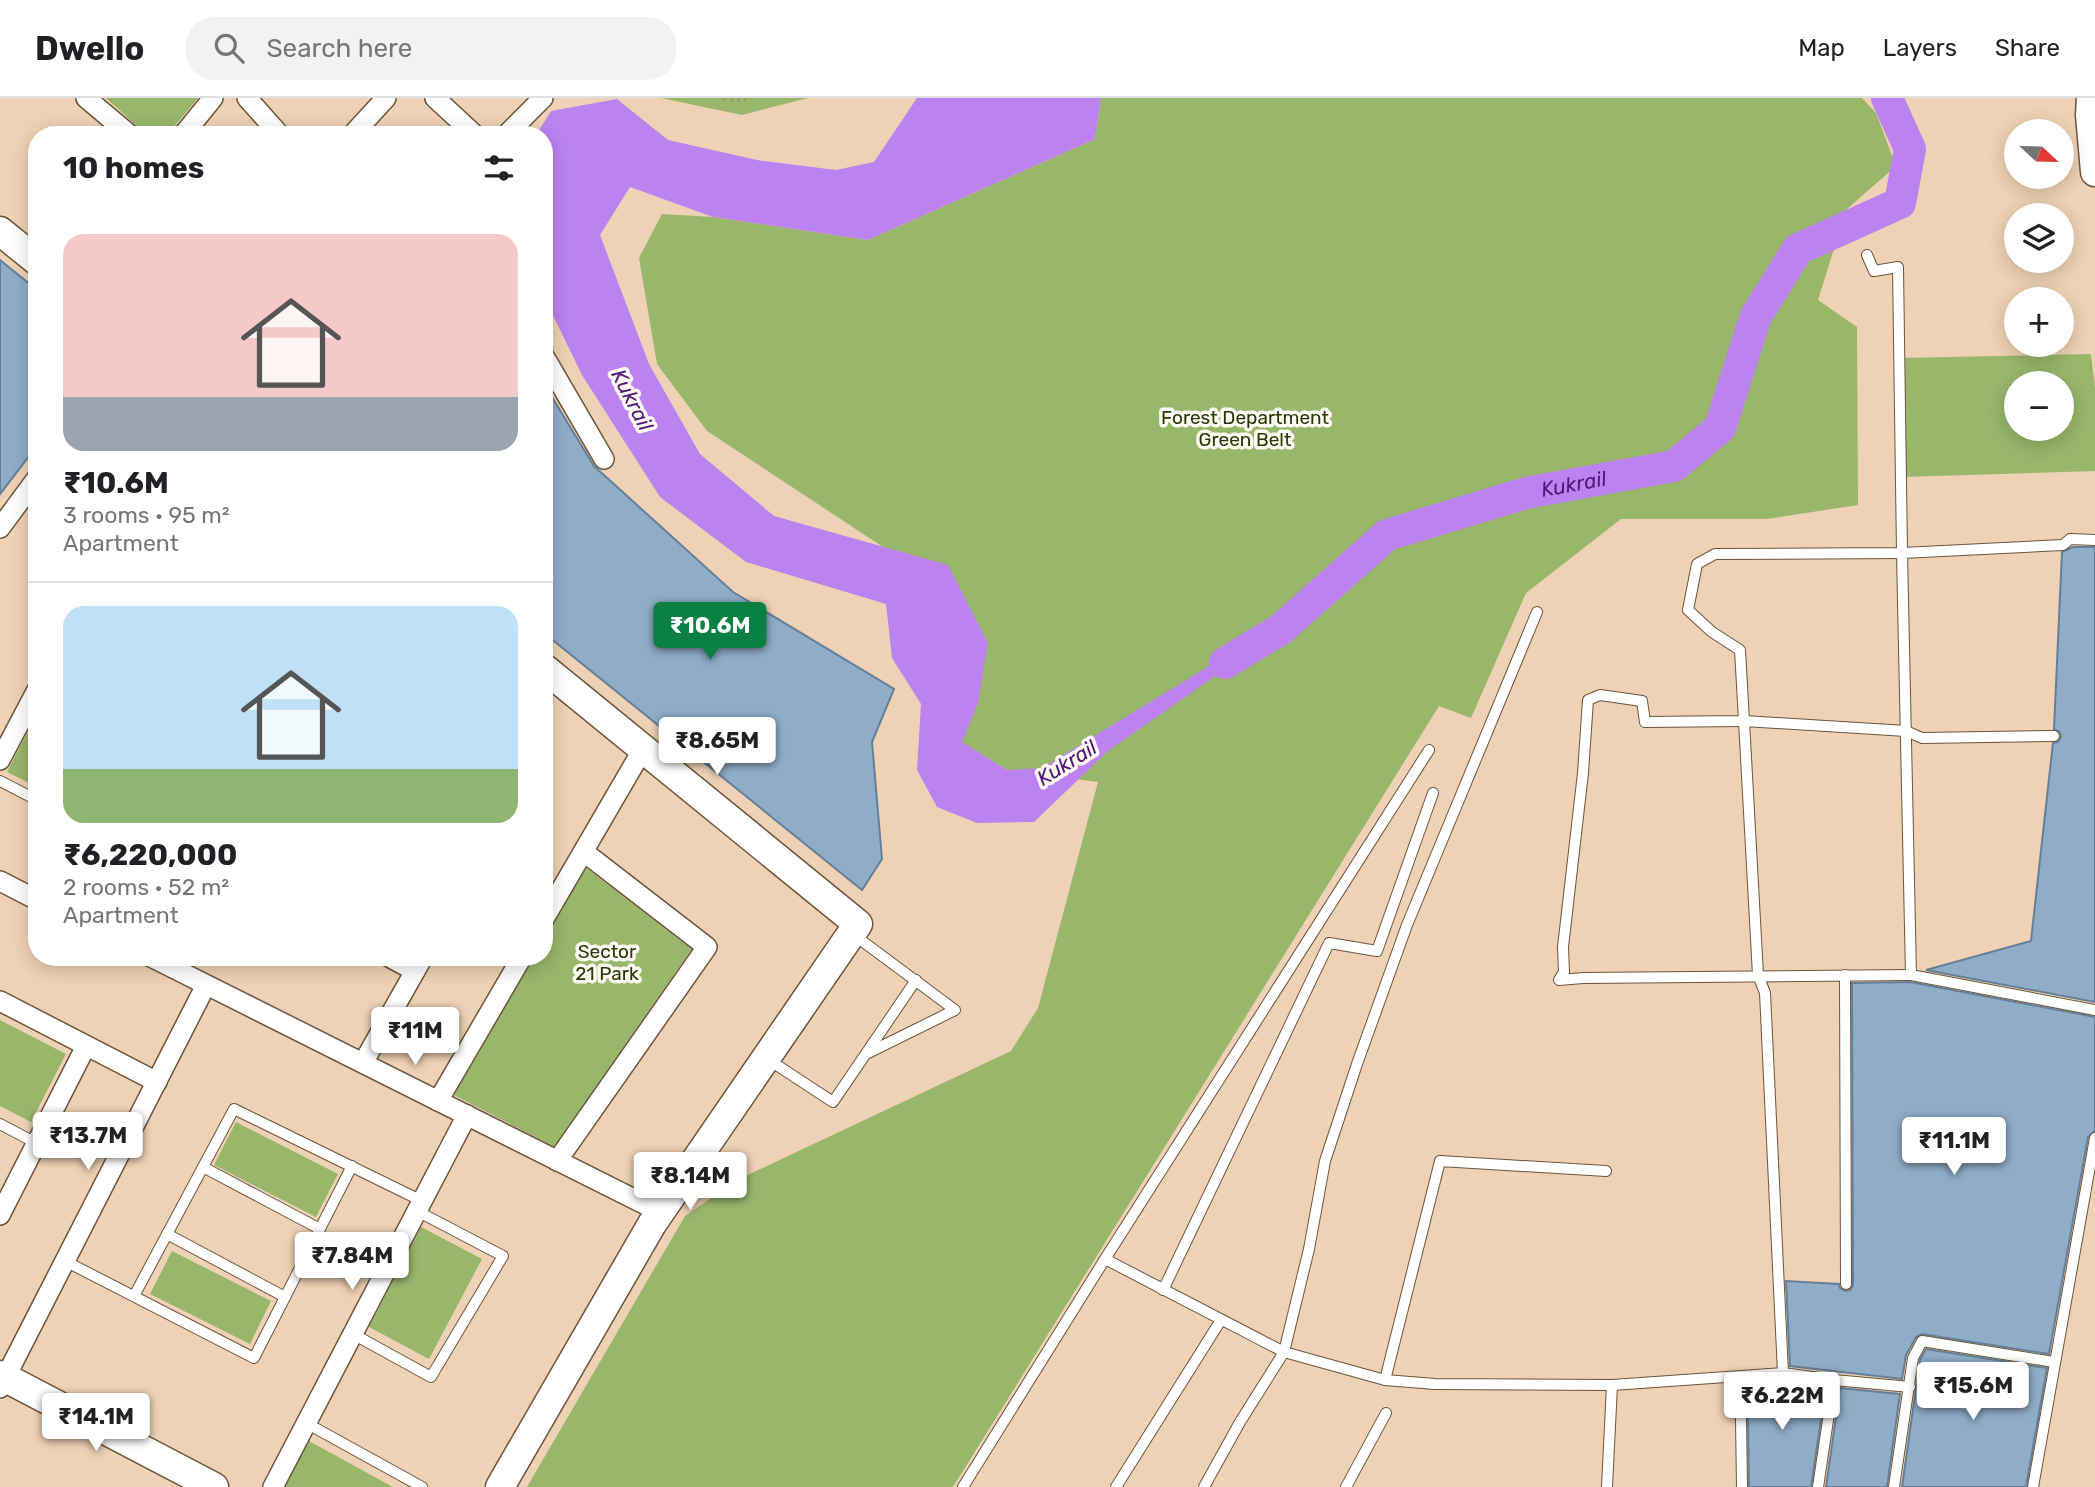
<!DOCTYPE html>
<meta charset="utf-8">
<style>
body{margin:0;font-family:Rubik,sans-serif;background:#f2f2f2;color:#202124;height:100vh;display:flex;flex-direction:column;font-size:26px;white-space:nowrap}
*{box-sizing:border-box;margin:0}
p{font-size:23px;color:#757577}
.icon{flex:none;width:38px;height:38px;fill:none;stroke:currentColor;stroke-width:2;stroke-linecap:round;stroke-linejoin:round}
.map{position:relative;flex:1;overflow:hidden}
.panel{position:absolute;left:28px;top:28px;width:525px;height:840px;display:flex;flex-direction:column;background:#fff;border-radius:28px;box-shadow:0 4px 18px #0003}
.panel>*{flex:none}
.needle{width:46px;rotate:112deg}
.buttons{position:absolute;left:2004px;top:21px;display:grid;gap:14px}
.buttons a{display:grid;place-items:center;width:70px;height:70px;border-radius:50%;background:#fff;box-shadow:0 4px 18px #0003;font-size:35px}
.price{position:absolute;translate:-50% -60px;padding:0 16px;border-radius:7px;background:#fff;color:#222;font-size:23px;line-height:46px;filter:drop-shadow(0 2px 4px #0008)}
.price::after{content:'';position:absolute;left:50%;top:42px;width:21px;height:16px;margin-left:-10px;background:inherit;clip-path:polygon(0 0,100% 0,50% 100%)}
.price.current{background:#0b8043;color:#fff}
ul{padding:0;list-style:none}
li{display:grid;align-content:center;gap:14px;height:371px;padding:0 35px}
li+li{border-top:2px solid #e0e0e0}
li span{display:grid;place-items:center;height:217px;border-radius:21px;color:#555}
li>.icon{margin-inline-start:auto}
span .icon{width:126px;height:126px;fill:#fffc;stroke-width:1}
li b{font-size:30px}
h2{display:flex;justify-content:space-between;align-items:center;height:84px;padding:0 35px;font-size:30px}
header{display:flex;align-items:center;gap:42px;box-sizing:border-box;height:98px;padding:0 35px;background:#fff;border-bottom:2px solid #e0e0e0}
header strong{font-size:33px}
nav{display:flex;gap:38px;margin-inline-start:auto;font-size:24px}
.search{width:490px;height:63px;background:#f2f2f2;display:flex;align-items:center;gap:18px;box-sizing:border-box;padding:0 24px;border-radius:28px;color:#757577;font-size:26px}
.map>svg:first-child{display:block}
.green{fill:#98b76b;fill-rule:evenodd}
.water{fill:#bc83f0}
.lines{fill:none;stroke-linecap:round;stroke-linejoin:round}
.river{stroke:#bc83f0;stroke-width:32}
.building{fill:#90adc8;stroke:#647f99;stroke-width:2}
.lane-casing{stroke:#6d543b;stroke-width:12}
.street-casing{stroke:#6d543b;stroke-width:22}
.secondary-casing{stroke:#6d543b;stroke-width:31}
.path{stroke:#a38d77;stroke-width:3.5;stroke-dasharray:2 5;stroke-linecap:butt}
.lane{stroke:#fff;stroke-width:10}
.street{stroke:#fff;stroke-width:19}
.secondary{stroke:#fff;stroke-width:28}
.labels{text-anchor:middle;stroke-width:7;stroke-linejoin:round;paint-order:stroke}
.park-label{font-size:19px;fill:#273804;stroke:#fef8f2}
.water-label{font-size:21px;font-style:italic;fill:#511778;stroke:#fef8f2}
</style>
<header>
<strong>Dwello</strong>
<div class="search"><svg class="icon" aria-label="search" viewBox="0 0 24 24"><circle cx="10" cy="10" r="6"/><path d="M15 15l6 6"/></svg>Search here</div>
<nav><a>Map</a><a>Layers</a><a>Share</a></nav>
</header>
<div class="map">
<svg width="2095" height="1389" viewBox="0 0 2095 1389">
<rect width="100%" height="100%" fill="#efd2b5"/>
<g class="green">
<path d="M106 0H198L167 37H147Z"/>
<path d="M661 0H808L742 17Z"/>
<path d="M1101 0H1862L1876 15 1896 68 1846 112 1818 202 1857 229 1858 407 1767 421H1621L1526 495 1471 620 1439 608 953 1389H527L685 1118 739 1081 1011 953 1038 910 1098 684 1007 672 961 644 978 605 948 468 883 449 707 333 657 266 639 160 662 116 713 119 868 142 1095 41Z"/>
<path d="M2091 256 2095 290V373L1901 379 1899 260ZM2016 285H2062V331H2016Z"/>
<path d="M35 620 37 621V689L7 674Z"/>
<path d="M586 770 692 851 554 1049 454 997 534 859H544V842Z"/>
<path d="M0 922 66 956 31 1024 0 1008Z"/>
<path d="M236 1024 338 1076 316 1119 214 1067Z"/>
<path d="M421 1129 482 1161 429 1261 369 1229Z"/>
<path d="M172 1153 271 1203 250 1246 150 1196Z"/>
<path d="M309 1343 393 1389H284Z"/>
</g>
<path class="water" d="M917 0H1101L1095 41 868 142 713 119 630 89 600 137 649 266 700 356 774 418 948 467 988 545 978 605 962 644 1007 672 1042 670 1237 551 1261 542 1241 560 1108 653 1034 724 977 725 937 709 917 672 921 606 892 560 886 506 746 464 660 399 582 277 544 199V37H536L551 13 617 1 668 42 757 62 836 72 874 64Z"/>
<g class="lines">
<path class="river" id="s1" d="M1225 565 1281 531 1387 437 1526 395 1674 368 1720 330 1756 218 1798 151 1900 105 1910 51 1887 0"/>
</g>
<g class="building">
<path d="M0 162 37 192V348L0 396Z"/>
<path d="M544 286 594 368 733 494 894 591 872 644 882 761 862 792 544 535Z"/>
<path d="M2073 449H2095V904L1926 872 2031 843 2053 645 2058 644 2061 639 2060 634 2054 631 2062 454Z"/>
<path d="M1910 884 2095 919V1033L2088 1039 2049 1256 1922 1236 1916 1239 1906 1257 1902 1281 1790 1268 1786 1183 1839 1186 1840 1190 1845 1193 1850 1192 1853 1187 1852 885Z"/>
<path d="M1926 1251 2047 1270 2026 1389H1902L1920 1262Z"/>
<path d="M1783 1282 1826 1288 1811 1389H1749L1748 1321 1747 1317 1742 1314 1741 1285Z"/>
<path d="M1840 1290 1900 1296 1887 1389H1826Z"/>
</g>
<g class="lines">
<defs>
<g id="lane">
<path d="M1867 157 1874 173 1898 169 1902 455 1715 456 1697 466 1688 512 1712 534 1740 552 1744 623 1645 624 1642 603 1600 597 1588 602 1583 675 1563 849 1564 874 1559 882 1583 880 1911 877"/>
<path d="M2095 442 2070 441 2063 447 1902 455 1911 877 2095 912"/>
<path d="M0 683 37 702"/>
<path d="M854 837 955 912 868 955"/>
<path d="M1845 877 1846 1186"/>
<path d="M769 962 833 1004 916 882"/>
<path d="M0 1026 36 1045"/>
<path d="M203 1069 320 1131"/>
<path d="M167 1136 285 1199"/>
<path d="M1105 1161 1284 1254 1385 1282 1435 1286 1612 1287 1783 1275"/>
<path d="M65 1163 254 1260 352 1068"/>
<path d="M1163 1192 1329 845 1377 853 1433 695"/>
<path d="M134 1198 234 1011 422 1103"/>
<path d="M353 1236 431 1279 503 1158 417 1113"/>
<path d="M1385 1282 1440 1063 1606 1073"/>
<path d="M1834 1282 1783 1275 1765 895 1758 877 1744 623 1906 633 1922 640 2054 638"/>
<path d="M1741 1321 1742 1389"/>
<path d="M306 1325 422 1389"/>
<path d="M963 1389 1105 1161 1429 652"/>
<path d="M1116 1389 1221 1222"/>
<path d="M1204 1389 1240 1324 1284 1254 1309 1151 1325 1063 1357 966 1407 827 1537 514"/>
<path d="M1346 1389 1386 1315"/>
<path d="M1607 1389 1612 1287"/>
<path d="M1818 1389 1834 1282 1910 1289"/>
<path d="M1894 1389 1913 1260 1922 1243 2054 1264"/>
<path d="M2033 1389 2095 1040"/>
</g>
<g id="street">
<path d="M86 0 130 37"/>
<path d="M247 0 280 37"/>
<path d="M435 0 475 37"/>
<path d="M183 37 213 0"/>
<path d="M352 37 386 0"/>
<path d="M506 37 543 0"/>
<path d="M544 258 604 361"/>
<path d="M0 430 37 380"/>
<path d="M0 662 37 592"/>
<path d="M0 783 37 802"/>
<path d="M544 821 643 651"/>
<path d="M151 859 660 1114"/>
<path d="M389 859 415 873"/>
<path d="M0 903 157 984"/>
<path d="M363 965 423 859"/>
<path d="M438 1003 522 859"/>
<path d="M557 1063 707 849 584 754"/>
<path d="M0 1117 86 948"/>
<path d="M0 1290 206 887"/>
<path d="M273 1389 467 1017"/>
</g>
<g id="secondary">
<path d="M2091 0 2090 17 2095 74"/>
<path d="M0 133 37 163"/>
<path d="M0 1277 214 1389"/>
<path d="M500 1389 652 1126 858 826 544 570"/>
</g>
</defs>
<use href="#lane" class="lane-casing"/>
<use href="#street" class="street-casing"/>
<use href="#secondary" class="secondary-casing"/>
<path class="path" d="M724 0 734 3 752 0"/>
<use href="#lane" class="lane"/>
<use href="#street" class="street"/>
<use href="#secondary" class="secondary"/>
</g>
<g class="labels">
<g class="park-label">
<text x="1245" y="326">Forest Department<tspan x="1245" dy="22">Green Belt</tspan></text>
<text x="607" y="860">Sector<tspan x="607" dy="22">21 Park</tspan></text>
</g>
<g class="water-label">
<text transform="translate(632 302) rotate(63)" y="7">Kukrail</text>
<text dy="7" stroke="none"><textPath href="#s1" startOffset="401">Kukrail</textPath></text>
<text transform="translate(1067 665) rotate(-32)" y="7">Kukrail</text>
</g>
</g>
</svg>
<div class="buttons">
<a><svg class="needle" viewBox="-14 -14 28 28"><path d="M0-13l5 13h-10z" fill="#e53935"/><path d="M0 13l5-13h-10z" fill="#757577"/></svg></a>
<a><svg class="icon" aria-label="layers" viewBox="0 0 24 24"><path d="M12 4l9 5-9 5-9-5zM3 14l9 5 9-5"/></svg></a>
<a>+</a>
<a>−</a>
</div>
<b class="price current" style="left:710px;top:564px">₹10.6M</b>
<b class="price" style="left:717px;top:679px">₹8.65M</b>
<b class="price" style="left:415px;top:969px">₹11M</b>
<b class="price" style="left:88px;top:1074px">₹13.7M</b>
<b class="price" style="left:1954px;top:1079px">₹11.1M</b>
<b class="price" style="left:690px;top:1114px">₹8.14M</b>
<b class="price" style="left:352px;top:1194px">₹7.84M</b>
<b class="price" style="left:1973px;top:1324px">₹15.6M</b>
<b class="price" style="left:1782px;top:1334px">₹6.22M</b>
<b class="price" style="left:96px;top:1355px">₹14.1M</b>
<section class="panel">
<h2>10 homes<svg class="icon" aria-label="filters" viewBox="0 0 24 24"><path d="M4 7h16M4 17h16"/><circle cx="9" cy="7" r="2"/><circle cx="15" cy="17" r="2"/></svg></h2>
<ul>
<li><span style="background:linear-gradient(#f6c9c9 75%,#9aa5b1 0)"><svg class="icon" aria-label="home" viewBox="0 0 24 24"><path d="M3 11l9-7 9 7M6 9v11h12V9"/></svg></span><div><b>₹10.6M</b><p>3 rooms · 95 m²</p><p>Apartment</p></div></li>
<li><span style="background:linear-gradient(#bfe0f5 75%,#8fb573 0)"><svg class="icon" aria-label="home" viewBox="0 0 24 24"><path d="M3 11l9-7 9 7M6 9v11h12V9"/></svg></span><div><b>₹6,220,000</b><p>2 rooms · 52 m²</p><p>Apartment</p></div></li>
</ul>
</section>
</div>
